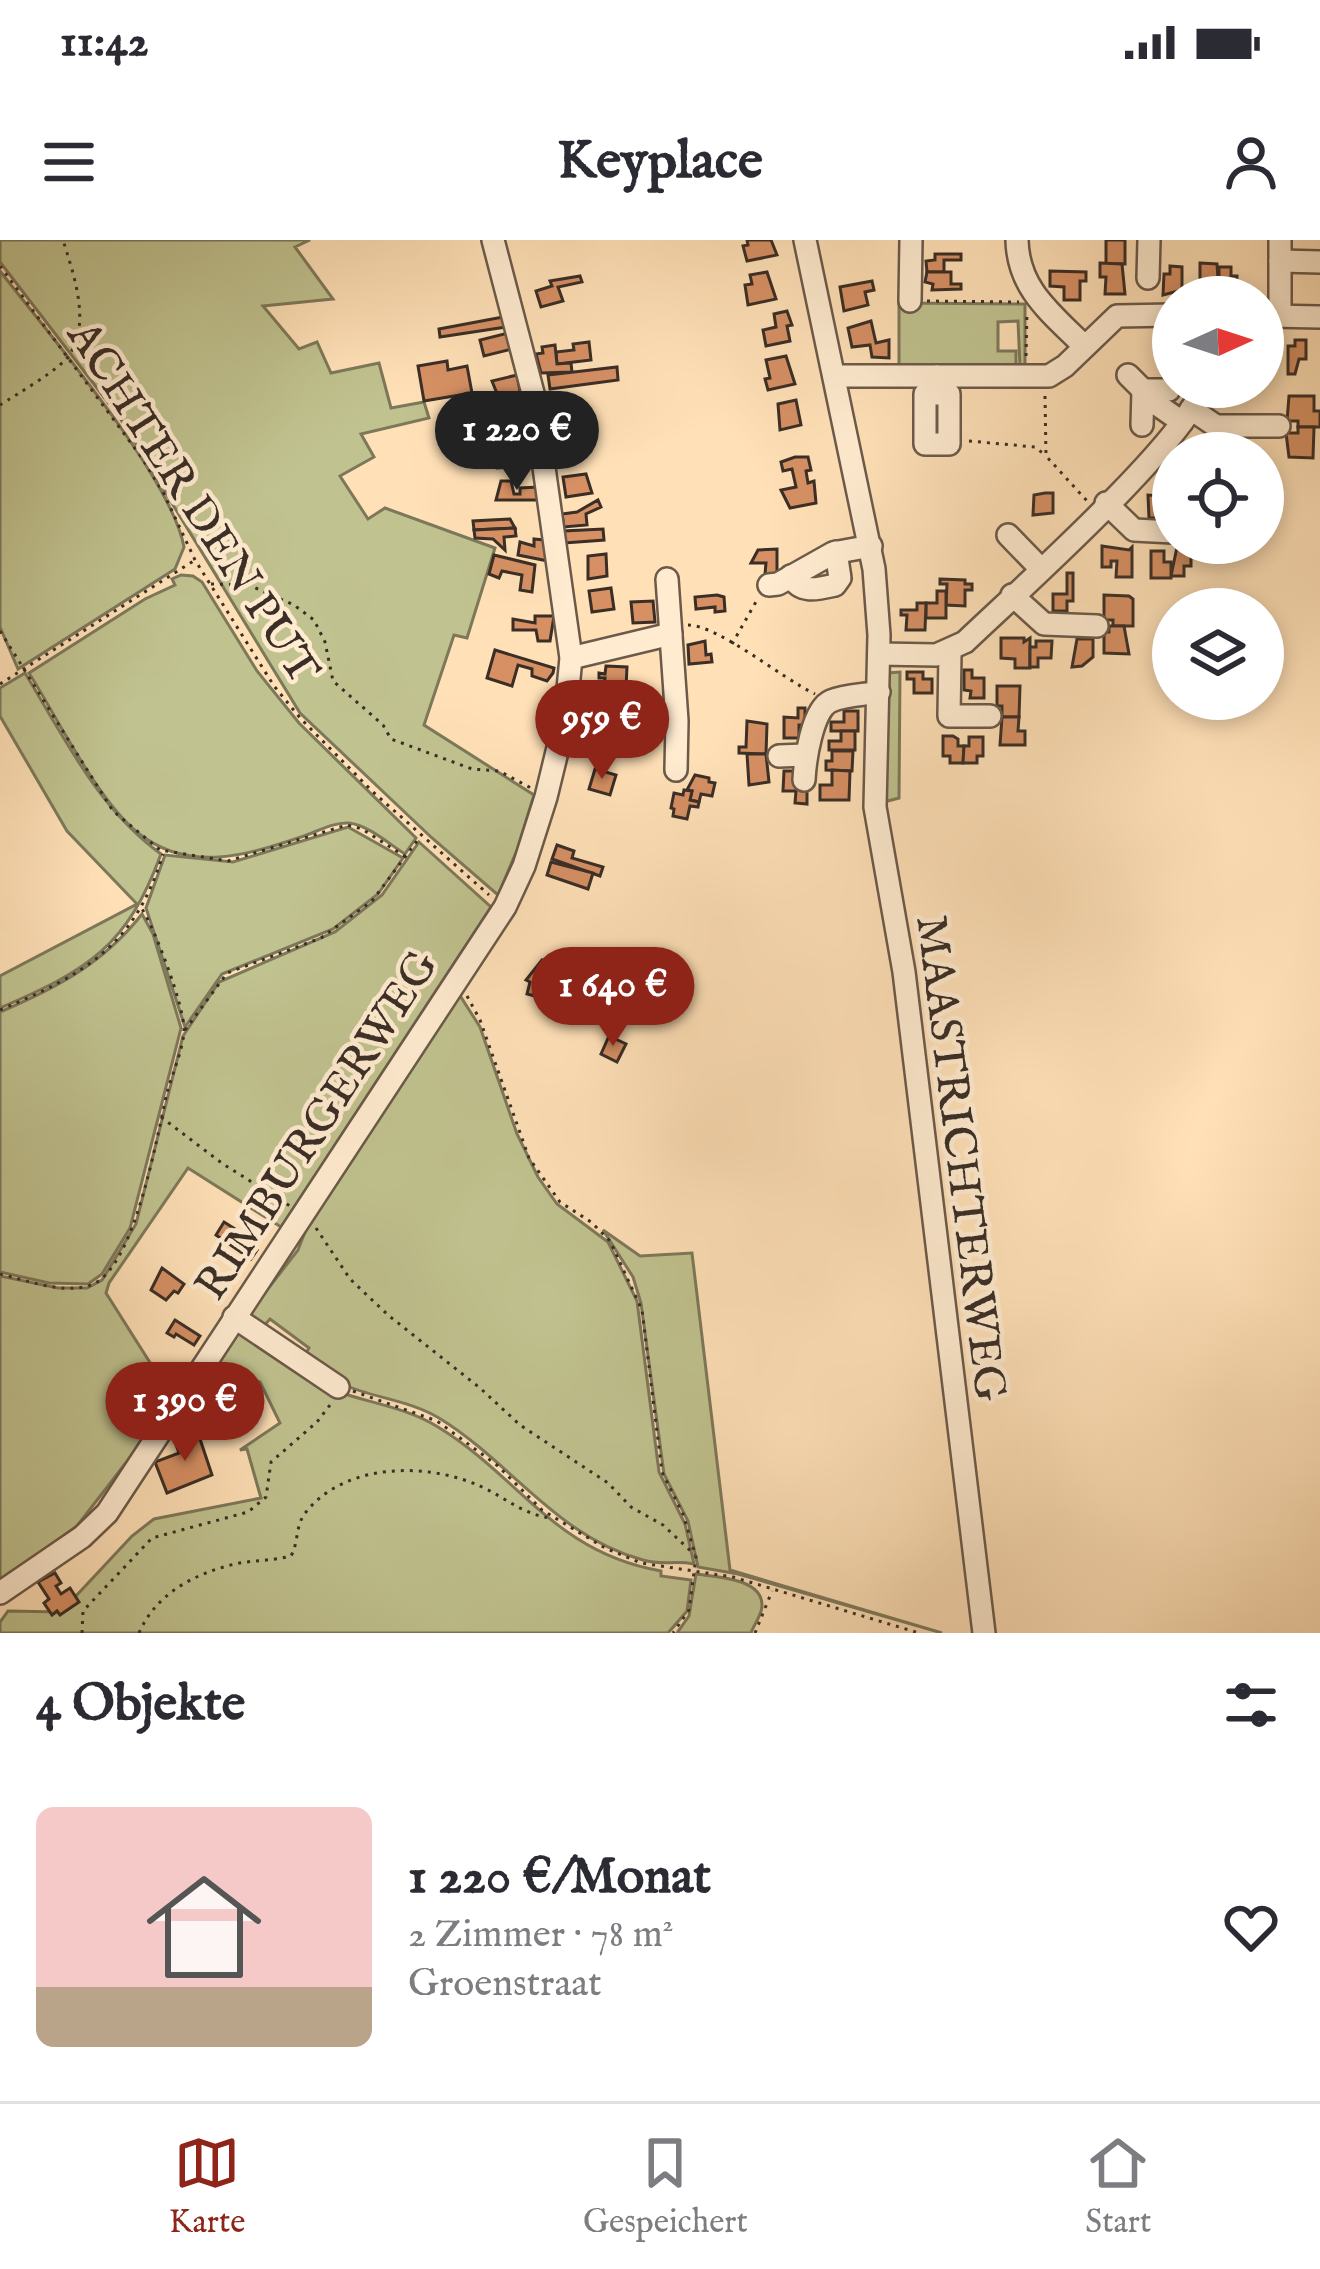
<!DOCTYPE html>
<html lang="de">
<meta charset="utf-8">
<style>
body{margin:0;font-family:"IM FELL English",serif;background:#f7f7f7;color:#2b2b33;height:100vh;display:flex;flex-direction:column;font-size:45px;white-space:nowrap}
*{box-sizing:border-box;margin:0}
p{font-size:39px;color:#7c7c81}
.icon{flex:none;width:66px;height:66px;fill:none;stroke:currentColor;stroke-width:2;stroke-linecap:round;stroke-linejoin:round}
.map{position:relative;height:1393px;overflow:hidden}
.drawer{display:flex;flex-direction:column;background:#fff;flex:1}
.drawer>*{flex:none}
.needle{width:78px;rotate:87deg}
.tools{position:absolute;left:1152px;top:36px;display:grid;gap:24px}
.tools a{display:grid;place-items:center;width:132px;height:132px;border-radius:50%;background:#fff;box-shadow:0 6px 18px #0003;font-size:60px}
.price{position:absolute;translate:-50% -102px;padding:0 27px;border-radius:42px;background:#8f2418;color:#fff;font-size:39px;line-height:78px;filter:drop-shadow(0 3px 6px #0008)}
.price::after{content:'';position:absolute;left:50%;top:72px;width:36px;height:27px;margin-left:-18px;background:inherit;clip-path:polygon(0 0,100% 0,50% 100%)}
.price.selected{background:#222;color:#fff}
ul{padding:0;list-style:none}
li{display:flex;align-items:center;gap:36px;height:300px;padding:0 36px}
li span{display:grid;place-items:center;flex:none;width:336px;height:240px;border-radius:18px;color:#555}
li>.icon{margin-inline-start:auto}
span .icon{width:144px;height:144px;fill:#fffc;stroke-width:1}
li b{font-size:51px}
h2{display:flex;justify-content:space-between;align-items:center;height:144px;padding:0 36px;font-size:51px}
.status{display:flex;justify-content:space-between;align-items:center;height:84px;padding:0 60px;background:#fff;direction:ltr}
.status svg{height:33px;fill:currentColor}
header{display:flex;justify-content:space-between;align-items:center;height:156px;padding:0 36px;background:#fff;font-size:54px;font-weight:800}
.menu{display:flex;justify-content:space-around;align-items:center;height:168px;border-top:3px solid #e1e1e2;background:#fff;font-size:33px;color:#7c7c81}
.menu a{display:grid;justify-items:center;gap:6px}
.menu .selected{color:#8f2418}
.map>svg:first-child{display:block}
.green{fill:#c0c28f;stroke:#7d785a;stroke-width:3}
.building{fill:#d69064;stroke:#3a2e26;stroke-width:3}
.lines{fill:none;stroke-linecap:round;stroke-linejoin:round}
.minor-casing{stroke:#6b5a4a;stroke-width:26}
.path{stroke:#3a2e26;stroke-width:3;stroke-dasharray:3 6;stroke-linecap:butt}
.minor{stroke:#ffebd0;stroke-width:21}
.labels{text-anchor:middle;stroke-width:9;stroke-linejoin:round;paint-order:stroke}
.street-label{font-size:45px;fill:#3a2e26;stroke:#ffebd0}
</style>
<div class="status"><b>11:42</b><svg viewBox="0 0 49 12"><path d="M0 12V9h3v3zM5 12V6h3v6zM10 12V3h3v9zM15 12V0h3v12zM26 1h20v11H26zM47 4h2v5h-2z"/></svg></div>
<header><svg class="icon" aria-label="menu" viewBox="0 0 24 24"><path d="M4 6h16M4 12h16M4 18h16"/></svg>Keyplace<svg class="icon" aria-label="person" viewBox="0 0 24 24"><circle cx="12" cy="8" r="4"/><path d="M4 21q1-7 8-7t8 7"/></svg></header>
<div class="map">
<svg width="1320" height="1393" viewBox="0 0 1320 1393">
<rect width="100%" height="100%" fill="#ffe0b7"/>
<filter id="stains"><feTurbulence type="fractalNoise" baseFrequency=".00167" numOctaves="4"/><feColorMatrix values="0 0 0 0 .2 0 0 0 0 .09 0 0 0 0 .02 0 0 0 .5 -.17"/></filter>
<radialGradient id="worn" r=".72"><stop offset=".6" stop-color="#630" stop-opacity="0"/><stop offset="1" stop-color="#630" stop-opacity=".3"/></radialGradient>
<g class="green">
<path d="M0 0H310L295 7 333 59 263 66 299 109 317 102 331 133 379 123 391 168 424 162 429 178 361 194 374 217 340 236 368 279 385 268 495 308 467 398 454 395 424 485 534 555 517 610 498 655 432 598 300 473 120 178 0 22Z"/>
<path d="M0 31C47 92 171 236 184 307L175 329 18 429 0 387Z"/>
<path d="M899 63 1025 64V127H1020L1018 81 998 82V111H1016V127L899 126Z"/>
<path d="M181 335 193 336 202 342 257 431 299 483 416 598 405 614C389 604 368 585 349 583 334 582 318 591 304 596 248 615 190 634 138 593 98 561 58 479 29 433L145 359 175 345 172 339Z"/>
<path d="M900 432 899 558 884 562 887 433Z"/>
<path d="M25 433C65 499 98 568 161 614 127 707 88 730 0 768V736L137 664 67 591 0 476V448Z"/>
<path d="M348 587 403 618 378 654 333 689 222 734 185 787 146 668 165 615 233 622Z"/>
<path d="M419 602 491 667 281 987 188 928 109 1043 106 1053 166 1148 149 1193 77 1286 0 1341V1036L58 1048H87L102 1040 136 984 183 796 219 742 335 692 382 655Z"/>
<path d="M142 674 153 694 181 788 130 988 102 1034 88 1044 49 1043 0 1032V772C56 748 104 723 142 674Z"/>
<path d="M459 754 480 787 517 894 538 937 557 964 608 1002 637 1061 659 1232 685 1284 694 1324C673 1320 664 1326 643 1320 557 1297 511 1222 439 1178 409 1160 373 1158 342 1144 328 1137 315 1128 302 1120L309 1108 270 1079 261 1089 250 1072 298 1010 308 984Z"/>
<path d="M603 990 640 1016 692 1013 730 1330 942 1393 738 1334 698 1327 688 1281 664 1234 641 1063 633 1037Z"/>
<path d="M240 1089C269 1109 301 1137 333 1150 368 1163 406 1167 438 1187 520 1237 555 1313 661 1331V1336L691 1340 687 1371 668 1393H0V1382L8 1371 61 1372 132 1296 154 1279 261 1258 247 1209 240 1210 280 1183 260 1142 211 1130Z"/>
<path d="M696 1334C716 1337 763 1338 762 1366 762 1375 754 1384 751 1393H677L689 1376Z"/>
</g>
<g class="building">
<path d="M747 0H771L777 15 747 21 743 6 748 5Z"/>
<rect x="1106" y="0" width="19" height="24"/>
<path d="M935 14H961V20H944V32H927L926 21 935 20Z"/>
<path d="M1100 23 1122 24 1125 54H1105L1106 37H1100Z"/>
<path d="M1200 23 1217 24 1219 55 1200 51Z"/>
<path d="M1170 26 1182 27V50L1163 55 1164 34H1170Z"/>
<path d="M1219 27H1231V36H1237V56L1219 51Z"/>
<path d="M1050 31 1086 32V41H1080V60H1064V47L1050 46Z"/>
<path d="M767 32 776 59 748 65 745 45 752 44 750 35Z"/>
<path d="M927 32H951V44H961V49L932 50 933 44 925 42Z"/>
<path d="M580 36 582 42 558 47 563 61 541 67 536 51 552 46 550 41Z"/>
<path d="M872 41 874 50 865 52 868 65 844 71 840 47Z"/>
<path d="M787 71 792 85 787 86 790 101 766 106 763 90 776 87 774 74Z"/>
<path d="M503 77 506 87 440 97 439 89Z"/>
<path d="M871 81 876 103 889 100V118L872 117 870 105 852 107 848 88Z"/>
<path d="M508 93 512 109 484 116 480 100Z"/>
<path d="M1295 100H1306V119H1299L1295 134H1288V106H1295Z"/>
<path d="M589 102 591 120 557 124 556 112 574 110 573 104Z"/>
<path d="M555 105 557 124 571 123 572 132 541 133 536 114 543 113 542 107Z"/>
<path d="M786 116 795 144 768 150 765 139 770 138 766 120Z"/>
<path d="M447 121 448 130 467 126 472 153 424 161 418 126Z"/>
<path d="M617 127 618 140 550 149 548 135Z"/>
<path d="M517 135 521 157 500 161 492 141Z"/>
<path d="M1289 156H1314V171H1320V187H1298V181H1287Z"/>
<path d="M796 160 801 185 780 190 778 164Z"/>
<path d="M569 183 576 203 553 206 551 194 556 193 555 185Z"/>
<path d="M1298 187H1314L1313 218 1289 217 1286 193H1298Z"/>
<path d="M514 197 519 217 513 218 515 227 497 228 491 202Z"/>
<path d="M795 217H808L811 230 806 231 808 243 814 241 816 263 790 268 781 250 796 247 792 229 783 231 781 222Z"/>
<path d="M586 234 592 253 566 257 563 237Z"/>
<path d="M501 241H511L514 254H520V248L538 247 539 260H496Z"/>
<path d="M1163 246H1172V272H1163V278H1149L1148 255 1163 256Z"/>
<path d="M1045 253H1053V273L1033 275 1034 255Z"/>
<path d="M598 260 601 267 586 274 587 285 564 287 562 274 577 272Z"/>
<path d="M510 279 515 288 474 290 473 281Z"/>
<path d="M515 288 516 296 504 297 505 310 493 299 475 298 474 290Z"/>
<path d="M603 289 604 300 565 303 564 291Z"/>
<path d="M534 299 544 300 548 321 518 315 520 302 534 306Z"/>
<path d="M1205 303 1230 306V320H1205Z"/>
<path d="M1102 306 1129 310 1132 307V337H1116L1117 321H1111V327H1102Z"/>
<path d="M1177 307 1191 308V326H1184V336H1171Z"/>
<path d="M777 309V334H765L766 323H751L758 310Z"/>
<path d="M1151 311H1164V322H1171V338H1151Z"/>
<path d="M606 314 607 336 588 339V316Z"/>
<path d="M494 315 535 325 532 352 520 350 522 335 502 331 499 338 489 334Z"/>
<path d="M1067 333H1073V361H1067V371H1053V354H1067Z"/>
<path d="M940 339 965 340V344H972V350H965V366L946 365 947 344H940Z"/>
<path d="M611 348 614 369 592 372 589 351Z"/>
<path d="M937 351H946V378H926V363H937Z"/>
<path d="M717 355 724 357 725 371 715 372V367L696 369 695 357Z"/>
<path d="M1104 355 1129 356 1133 359V386H1113V380H1104Z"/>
<path d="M653 361 655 382 633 383 631 362Z"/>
<path d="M917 363H926L925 390H906L907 375H901V370H917Z"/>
<path d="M535 376H554L550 401H538L536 390H513V379L535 383Z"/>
<path d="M1109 386H1124L1129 414 1104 413V392H1109Z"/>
<path d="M1001 398H1024V402L1030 398V428H1015V419L1001 418Z"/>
<path d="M1077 399H1093V417L1082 426 1072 427Z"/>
<path d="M705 401 706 415 711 414 712 422 689 424 688 405Z"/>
<path d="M1036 401H1052L1051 418H1038V427H1030V407H1036Z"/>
<path d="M495 410 554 428 553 433 547 441 532 436V429L518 425 512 446 487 438Z"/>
<path d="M606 426 627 427 626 448 604 446 605 438H599V433L605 434Z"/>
<path d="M964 430H972V438H984V458H970L971 451 964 450Z"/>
<path d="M907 432H923V439H932V453H914V439H907Z"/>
<path d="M997 446H1020L1019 477H1002V466H997Z"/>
<path d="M598 457 619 461 615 482 593 477 595 469 589 468 591 463 596 465Z"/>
<path d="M798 468H805V485H799V498H784V477L798 478Z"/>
<path d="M844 471H858V491H831V482H844Z"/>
<path d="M1002 477H1019L1018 491H1025V505H1000Z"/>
<path d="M747 481 767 484 766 514 739 513V507H746Z"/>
<path d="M592 487 617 493 611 517 602 515 605 502 589 498Z"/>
<path d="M841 491H855V510H829V501H841Z"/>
<path d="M943 496H953L958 499V506H964L963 523H950V516H943Z"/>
<path d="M969 497H983V516H977V523H963L964 506H969Z"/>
<path d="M832 511H853L852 531 826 530V521H832Z"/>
<path d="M747 514H766L769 542 749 545Z"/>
<path d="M595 529 616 535 610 555 589 549Z"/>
<path d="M832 530 850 531 849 560H820V545H832Z"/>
<path d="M784 531H796L807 544V564L795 563 796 551H783Z"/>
<path d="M695 535 709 538V542L715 543 712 556 701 554 699 562 690 560 692 551 687 550Z"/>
<path d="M684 550 692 551 690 560 699 562 698 567 690 566 687 579 673 576 674 569 671 568 674 553 683 555Z"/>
<path d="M557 605 574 611 572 618 603 627 600 636 552 619Z"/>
<path d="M551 622 593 633 588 649 547 635Z"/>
<path d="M542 720 552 726 548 733 552 735 547 743 542 740 538 757 527 754 530 742 526 740Z"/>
<path d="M609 796 626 804 617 822 601 814Z"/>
<path d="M224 982 235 989 230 997 257 1010 251 1019 216 995Z"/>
<path d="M162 1028 184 1044 178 1053 174 1051 166 1060 151 1050Z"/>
<path d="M175 1080 200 1096 194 1105 176 1094 174 1097 167 1093Z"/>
<path d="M226 1149 248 1158 228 1180 212 1170Z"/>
<path d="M197 1190 212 1235 167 1253 155 1222 179 1213 174 1199Z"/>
<path d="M55 1333 61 1343 56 1346 61 1354 70 1348 79 1362 60 1375 57 1371 52 1375 44 1363 49 1359 38 1342Z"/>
</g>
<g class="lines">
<defs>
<g id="minor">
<path d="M805 0 874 329 879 395 875 567 904 732 984 1393"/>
<path d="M1017 0C1018 49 1051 73 1084 106"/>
<path d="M1280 21 1320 22"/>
<path d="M1148 38 1149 0"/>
<path d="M910 61 911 0"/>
<path d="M1263 76 1320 77"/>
<path d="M1280 76V0"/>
<path d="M1128 135 1159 166 1182 182"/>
<path d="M834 136H1049L1065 126 1117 76 1173 75"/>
<path d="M937 136V154H949V204H925V154H937"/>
<path d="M1191 169 1216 186H1279"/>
<path d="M1142 185 1143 150H1169"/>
<path d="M1106 263 1134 290 1173 292"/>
<path d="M1008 295 1040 328"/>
<path d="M791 336C800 354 818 349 835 345L840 338 836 312"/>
<path d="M667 339 677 481 676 530"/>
<path d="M769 345 778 344 833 313 871 306"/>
<path d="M1012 355 1044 384 1097 386"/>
<path d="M950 412 949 476H990"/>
<path d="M879 414 936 415 965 402C1013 356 1188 200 1202 147"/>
<path d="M571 418 671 394"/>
<path d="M779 516 805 515"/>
<path d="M804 540C805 521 812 469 831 461 845 455 864 455 879 452"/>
<path d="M234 1077 338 1147"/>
<path d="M0 1353 82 1297 107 1273 505 667 524 626 546 557 565 479 571 418 534 157 493 0"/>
</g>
</defs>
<use href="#minor" class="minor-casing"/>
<g class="path">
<path d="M0 26 142 218 164 254 195 320 274 446 301 479 372 551 489 655"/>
<path d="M927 61 1019 62"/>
<path d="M1026 116 1027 72"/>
<path d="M1045 156 1046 216 1088 262"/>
<path d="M0 165C17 154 61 129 70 114 91 81 73 33 63 0"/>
<path d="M969 201 1035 207 1045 215"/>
<path d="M211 344 249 345 294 365 314 380 325 402 333 441 383 485 391 499 472 529 499 531 531 548"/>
<path d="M688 385C718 385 783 439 815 454"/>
<path d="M0 391 113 571 160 610 228 621 347 585 362 589 406 617"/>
<path d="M732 404 757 360"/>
<path d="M0 444 195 320"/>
<path d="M467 756 480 780 529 918 560 962 591 982 610 1001 642 1070 662 1232 683 1274 696 1317 689 1370 673 1393"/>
<path d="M0 770C85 734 135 706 163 614"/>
<path d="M185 790 227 733 321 698 372 661 420 597"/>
<path d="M161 877 223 924 290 966"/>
<path d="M316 988 350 1039 388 1075 480 1148 520 1185 608 1243 631 1267 663 1285 695 1315"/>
<path d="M0 1034C26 1040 64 1055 91 1045 135 1029 157 895 167 853 172 834 183 810 184 791 185 768 155 689 142 669"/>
<path d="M353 1151 437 1181 498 1226 542 1270 605 1308 641 1323 733 1337 919 1393"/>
<path d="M82 1393 83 1371 152 1298 248 1272 266 1257 271 1222 317 1182 330 1165"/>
<path d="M139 1393C156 1354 193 1334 235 1324 253 1320 272 1321 291 1316 299 1302 295 1285 306 1272 346 1222 429 1222 482 1247 506 1258 524 1275 551 1278"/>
<path d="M755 1393 772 1351"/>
</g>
<use href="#minor" class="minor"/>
</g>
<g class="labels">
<g class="street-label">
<text transform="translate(195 261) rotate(57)" y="16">ACHTER DEN PUT</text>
<text transform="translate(315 884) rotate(-57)" y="16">RIMBURGERWEG</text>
<text transform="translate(963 918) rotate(83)" y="16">MAASTRICHTERWEG</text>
</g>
</g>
<rect width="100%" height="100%" filter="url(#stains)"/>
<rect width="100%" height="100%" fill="url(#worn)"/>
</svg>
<div class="tools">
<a><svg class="needle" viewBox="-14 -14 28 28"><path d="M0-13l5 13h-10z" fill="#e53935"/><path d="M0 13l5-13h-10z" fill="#7c7c81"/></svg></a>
<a><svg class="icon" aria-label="locate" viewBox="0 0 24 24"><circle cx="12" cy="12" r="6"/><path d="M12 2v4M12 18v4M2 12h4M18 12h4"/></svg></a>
<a><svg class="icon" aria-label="layers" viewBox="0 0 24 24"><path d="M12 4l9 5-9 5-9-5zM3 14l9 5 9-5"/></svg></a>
</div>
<b class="price selected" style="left:517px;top:253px">1 220 €</b>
<b class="price" style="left:602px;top:542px">959 €</b>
<b class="price" style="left:613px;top:809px">1 640 €</b>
<b class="price" style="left:185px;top:1224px">1 390 €</b>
</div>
<section class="drawer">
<h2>4 Objekte<svg class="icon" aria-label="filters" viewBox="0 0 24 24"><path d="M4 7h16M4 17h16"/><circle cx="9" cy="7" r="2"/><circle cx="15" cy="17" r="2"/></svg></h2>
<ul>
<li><span style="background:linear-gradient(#f6c9c9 75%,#b9a48a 0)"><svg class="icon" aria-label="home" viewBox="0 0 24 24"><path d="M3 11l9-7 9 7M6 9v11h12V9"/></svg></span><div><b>1 220 €/Monat</b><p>2 Zimmer · 78 m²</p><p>Groenstraat</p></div><svg class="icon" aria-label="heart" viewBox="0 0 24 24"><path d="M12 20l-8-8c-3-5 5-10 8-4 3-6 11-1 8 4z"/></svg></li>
</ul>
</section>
<nav class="menu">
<a class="selected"><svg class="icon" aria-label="map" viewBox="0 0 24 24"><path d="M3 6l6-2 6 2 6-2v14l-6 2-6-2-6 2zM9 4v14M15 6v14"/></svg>Karte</a>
<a><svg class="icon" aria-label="saved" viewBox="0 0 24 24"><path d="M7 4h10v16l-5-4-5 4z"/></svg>Gespeichert</a>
<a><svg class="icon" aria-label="home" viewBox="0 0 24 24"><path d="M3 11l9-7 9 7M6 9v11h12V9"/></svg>Start</a>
</nav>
